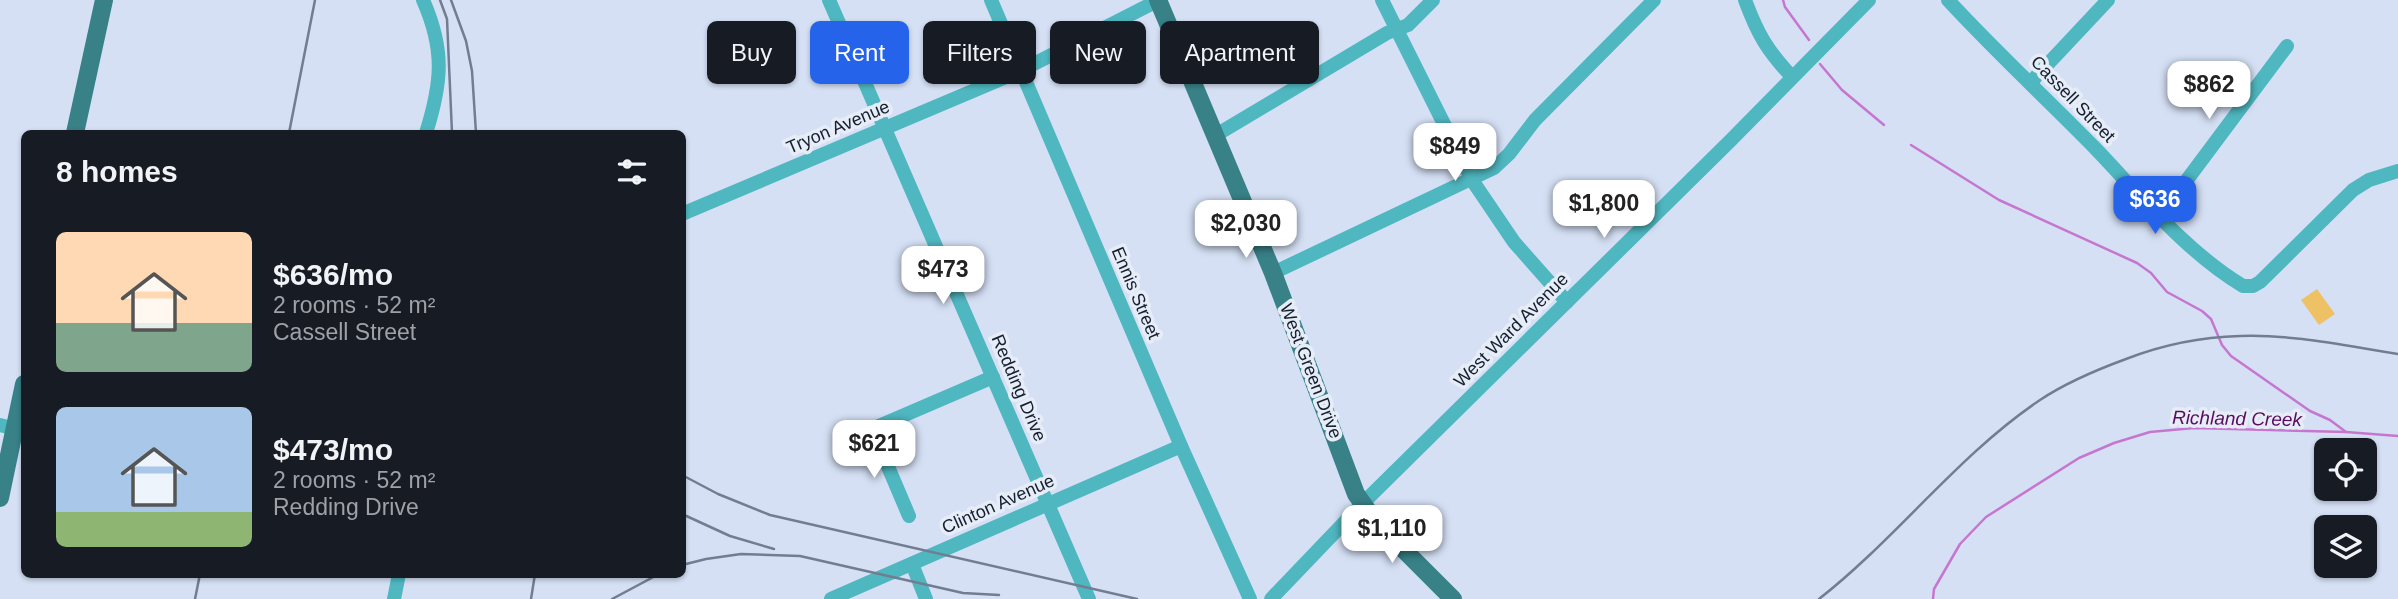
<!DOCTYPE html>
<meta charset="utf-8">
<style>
body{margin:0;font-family:Helvetica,sans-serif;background:#242831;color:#f1f3f6;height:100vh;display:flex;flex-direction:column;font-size:26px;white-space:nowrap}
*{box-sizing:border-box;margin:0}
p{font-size:23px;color:#9ea1a6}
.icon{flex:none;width:38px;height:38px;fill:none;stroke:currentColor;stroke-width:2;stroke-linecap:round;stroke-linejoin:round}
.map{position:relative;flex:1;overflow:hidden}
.panel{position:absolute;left:21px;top:130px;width:665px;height:448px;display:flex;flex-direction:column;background:#171b24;border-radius:10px;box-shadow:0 2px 5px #0004}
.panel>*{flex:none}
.hud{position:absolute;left:707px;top:21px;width:665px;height:63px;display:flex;gap:14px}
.buttons{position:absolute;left:2314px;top:438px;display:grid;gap:14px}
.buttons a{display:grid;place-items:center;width:63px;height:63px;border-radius:10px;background:#171b24;box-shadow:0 2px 5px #0004;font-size:35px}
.price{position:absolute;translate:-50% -60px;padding:0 16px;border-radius:14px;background:#fff;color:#222;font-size:23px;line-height:46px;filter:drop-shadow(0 2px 4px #0008)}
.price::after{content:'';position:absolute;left:50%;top:42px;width:21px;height:16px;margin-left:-10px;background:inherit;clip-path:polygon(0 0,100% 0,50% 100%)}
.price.active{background:#2563eb;color:#fff}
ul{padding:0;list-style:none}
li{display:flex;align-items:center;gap:21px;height:175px;padding:0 35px}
li span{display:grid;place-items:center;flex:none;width:196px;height:140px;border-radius:10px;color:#555}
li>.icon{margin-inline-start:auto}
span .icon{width:84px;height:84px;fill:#fffc;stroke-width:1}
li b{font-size:30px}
h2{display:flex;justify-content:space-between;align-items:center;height:84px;padding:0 35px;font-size:30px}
.chip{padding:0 24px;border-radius:10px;background:#171b24;box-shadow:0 2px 5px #0004;font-size:24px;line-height:63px}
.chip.active{background:#2563eb;color:#fff}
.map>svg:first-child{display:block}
.green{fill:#eec165}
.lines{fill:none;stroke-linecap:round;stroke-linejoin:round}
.stream{stroke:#c676cf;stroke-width:2.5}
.minor{stroke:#4fb7c0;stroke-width:14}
.major{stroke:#388187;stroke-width:18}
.rail{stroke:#727d90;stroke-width:2.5}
.labels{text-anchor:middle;stroke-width:7;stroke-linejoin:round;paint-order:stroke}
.street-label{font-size:18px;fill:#151f31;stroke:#e7edf7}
.water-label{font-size:19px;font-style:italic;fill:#590c61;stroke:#e7edf7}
</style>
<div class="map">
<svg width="2398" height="599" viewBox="0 0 2398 599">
<rect width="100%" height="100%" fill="#d5e0f5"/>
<path class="green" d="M2317 289 2335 314 2319 325 2301 300Z"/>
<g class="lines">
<g class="stream">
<path d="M1783 0 1785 7 1809 40"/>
<path d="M1820 64 1842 90 1884 125"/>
<path d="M1911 145 1999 200 2137 263 2151 273 2167 292 2202 311 2211 319 2222 345 2231 356 2310 411 2330 420 2346 432"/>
<path d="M1933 599 1934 589 1960 544 1986 517 2079 458 2114 443 2150 432 2194 428 2346 432 2398 436"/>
</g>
<g class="minor">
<path d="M423 0C445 50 442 82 426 133"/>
<path d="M829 0 1089 599"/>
<path d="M991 0 1181 446 1250 599"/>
<path d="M1382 0 1472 180 1514 242 1567 302"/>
<path d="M1745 0C1758 35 1767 50 1792 77"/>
<path d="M1948 0C1995 51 2046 98 2095 148 2141 196 2185 251 2243 286H2253L2260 282 2353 190 2369 180 2398 171"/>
<path d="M2031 82 2108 0"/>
<path d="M1216 135 1387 33 1408 25 1433 0"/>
<path d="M682 214 1020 71 1159 0"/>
<path d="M2160 216 2287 46"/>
<path d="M1273 273 1494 168 1509 154 1535 120 1654 0"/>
<path d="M0 425 24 431"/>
<path d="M909 516 872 429 993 377"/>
<path d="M912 564 926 599"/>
<path d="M394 599 399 574"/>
<path d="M831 599 1181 446"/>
<path d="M1271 599 1362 504 1731 140 1869 0"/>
</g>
<g class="major">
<path d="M1158 0 1273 273 1356 494 1375 521 1453 599"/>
<path d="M75 133 104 0"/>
<path d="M0 498 24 384"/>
</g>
<g class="rail">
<path d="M440 0 447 19 452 133"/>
<path d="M451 0 466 41 472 71 476 133"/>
<path d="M289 133 315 0"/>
<path d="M682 475 718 494 770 515 1137 599"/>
<path d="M682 514 730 536 774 549"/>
<path d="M682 565 706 559 741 554 800 556 963 593 999 595"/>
<path d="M195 599 200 574"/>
<path d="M531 599 535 574"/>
<path d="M612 599 659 574"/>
<path d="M1819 599C1897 538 1958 455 2040 400 2067 382 2096 370 2126 359 2162 345 2201 337 2240 336 2292 334 2346 346 2398 354"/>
</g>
</g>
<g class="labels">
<g class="street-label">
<text transform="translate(2073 99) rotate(46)" y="6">Cassell Street</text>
<text transform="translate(838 127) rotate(-23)" y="6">Tryon Avenue</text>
<text transform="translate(1136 293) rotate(67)" y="6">Ennis Street</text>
<text transform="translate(1511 330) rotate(-45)" y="6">West Ward Avenue</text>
<text transform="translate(1311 371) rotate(69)" y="6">West Green Drive</text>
<text transform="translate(1019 388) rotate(67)" y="6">Redding Drive</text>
<text transform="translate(998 504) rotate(-24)" y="6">Clinton Avenue</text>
</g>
<g class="water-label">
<text transform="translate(2237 418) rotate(1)" y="7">Richland Creek</text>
</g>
</g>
</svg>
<div class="buttons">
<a><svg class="icon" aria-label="locate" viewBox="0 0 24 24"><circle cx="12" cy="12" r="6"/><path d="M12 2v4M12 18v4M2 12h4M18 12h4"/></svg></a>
<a><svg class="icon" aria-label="layers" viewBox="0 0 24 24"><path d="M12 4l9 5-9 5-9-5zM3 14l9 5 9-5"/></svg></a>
</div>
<b class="price" style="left:2209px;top:121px">$862</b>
<b class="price" style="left:1455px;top:183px">$849</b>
<b class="price active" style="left:2155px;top:236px">$636</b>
<b class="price" style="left:1604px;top:240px">$1,800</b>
<b class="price" style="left:1246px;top:260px">$2,030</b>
<b class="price" style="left:943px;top:306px">$473</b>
<b class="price" style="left:874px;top:480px">$621</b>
<b class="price" style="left:1392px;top:565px">$1,110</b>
<div class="hud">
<a class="chip">Buy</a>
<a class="chip active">Rent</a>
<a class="chip">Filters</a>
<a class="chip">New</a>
<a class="chip">Apartment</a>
</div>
<section class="panel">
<h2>8 homes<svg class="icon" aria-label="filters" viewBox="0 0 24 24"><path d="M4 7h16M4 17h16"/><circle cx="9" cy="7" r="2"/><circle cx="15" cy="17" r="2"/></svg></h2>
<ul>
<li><span style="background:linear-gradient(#ffd9b3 65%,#7fa58c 0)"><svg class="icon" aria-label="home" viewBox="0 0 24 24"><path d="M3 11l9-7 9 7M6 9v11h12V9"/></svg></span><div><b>$636/mo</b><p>2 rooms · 52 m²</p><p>Cassell Street</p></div></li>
<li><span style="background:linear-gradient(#a9c7e8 75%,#8fb573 0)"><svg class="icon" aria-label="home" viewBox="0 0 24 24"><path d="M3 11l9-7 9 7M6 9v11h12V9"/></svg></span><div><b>$473/mo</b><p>2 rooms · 52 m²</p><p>Redding Drive</p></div></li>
</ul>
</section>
</div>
